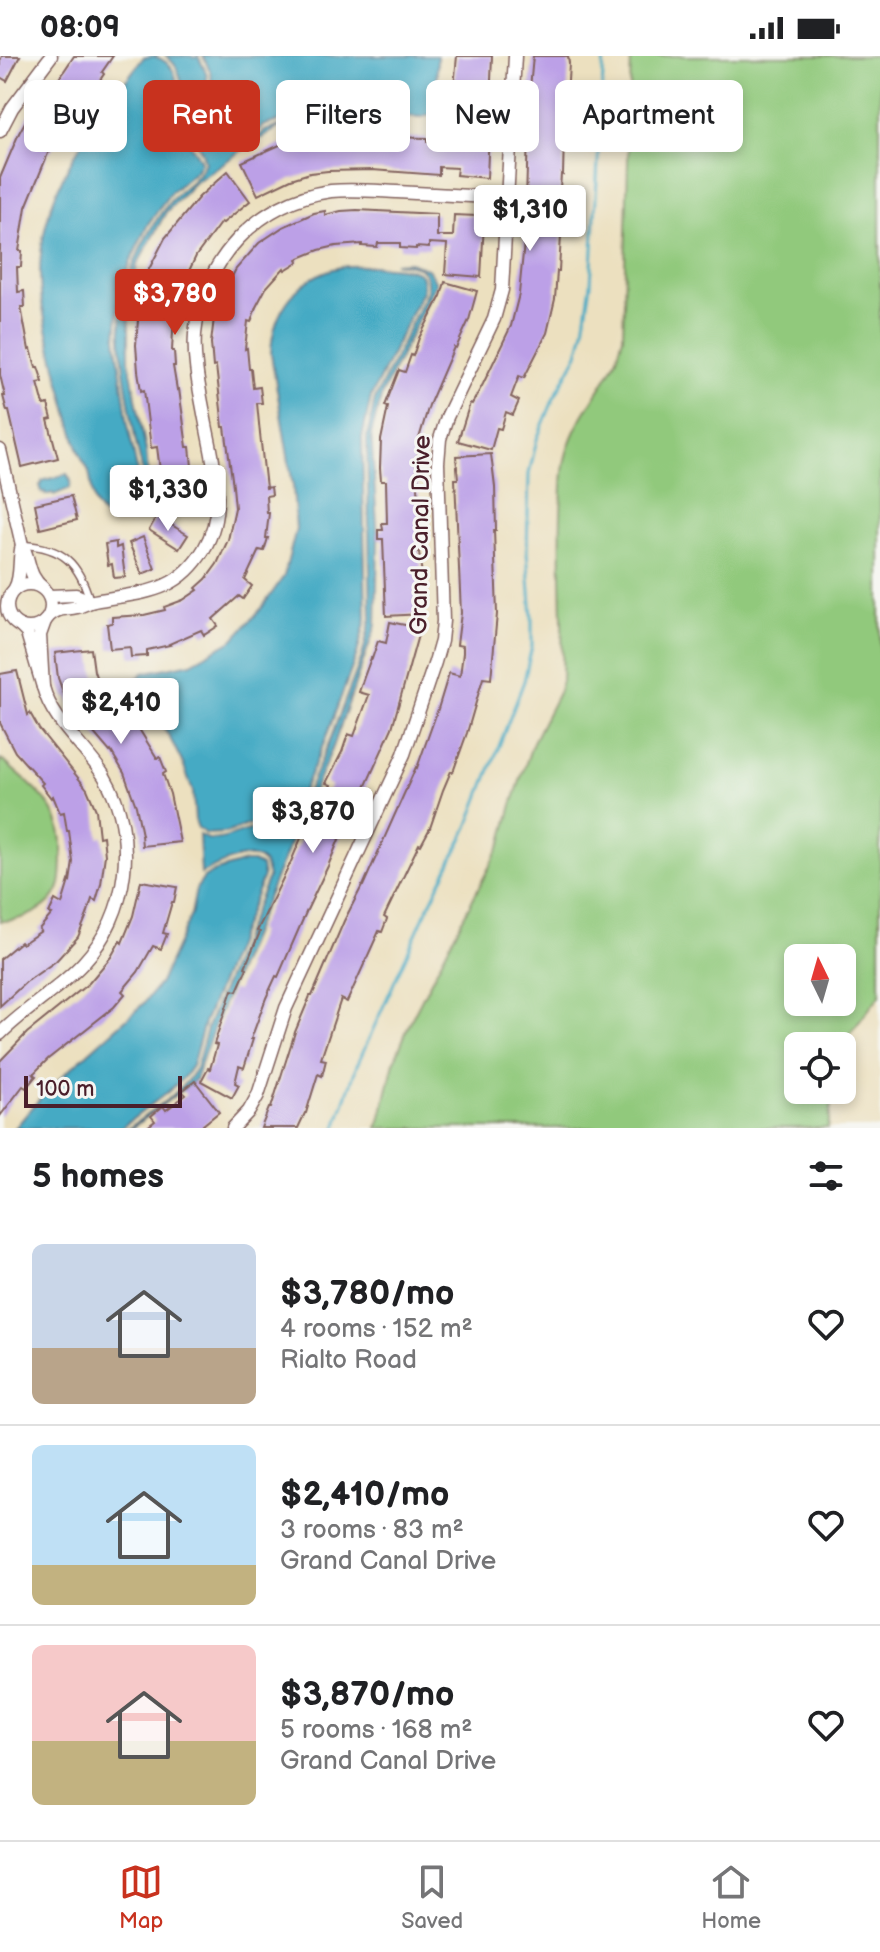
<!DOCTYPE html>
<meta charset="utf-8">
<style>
body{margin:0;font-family:"Balsamiq Sans",sans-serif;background:#f2f2f2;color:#202124;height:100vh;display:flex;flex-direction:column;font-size:30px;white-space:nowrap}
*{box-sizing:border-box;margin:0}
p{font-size:26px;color:#757577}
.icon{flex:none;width:44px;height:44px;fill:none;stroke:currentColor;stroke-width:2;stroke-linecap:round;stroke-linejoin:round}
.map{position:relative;height:1072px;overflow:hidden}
.drawer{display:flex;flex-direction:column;background:#fff;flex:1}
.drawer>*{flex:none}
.guide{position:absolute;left:24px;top:24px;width:832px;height:72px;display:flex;gap:16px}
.needle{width:52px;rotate:355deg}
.buttons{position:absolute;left:784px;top:888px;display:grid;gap:16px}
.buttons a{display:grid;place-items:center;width:72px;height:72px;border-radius:12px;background:#fff;box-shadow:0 4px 12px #0003;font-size:40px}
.scale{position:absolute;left:24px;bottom:20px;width:158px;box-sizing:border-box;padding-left:8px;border:4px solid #4a1f2b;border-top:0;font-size:22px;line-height:28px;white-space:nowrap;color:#4a1f2b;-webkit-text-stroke:6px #f6f6f2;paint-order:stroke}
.price{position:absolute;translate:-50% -68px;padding:0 18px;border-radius:8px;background:#fff;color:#222;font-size:26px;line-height:52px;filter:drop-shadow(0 2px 4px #0008)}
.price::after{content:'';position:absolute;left:50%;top:48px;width:24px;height:18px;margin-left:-12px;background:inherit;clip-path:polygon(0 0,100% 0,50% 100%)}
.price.selected{background:#c8321e;color:#fff}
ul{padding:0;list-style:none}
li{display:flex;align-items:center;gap:24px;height:200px;padding:0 32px}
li+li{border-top:2px solid #e0e0e0}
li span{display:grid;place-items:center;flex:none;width:224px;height:160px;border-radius:12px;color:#555}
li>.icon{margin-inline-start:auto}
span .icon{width:96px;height:96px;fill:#fffc;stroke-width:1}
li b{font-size:34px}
h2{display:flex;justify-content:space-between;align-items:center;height:96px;padding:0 32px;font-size:34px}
.tag{padding:0 28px;border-radius:12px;background:#fff;box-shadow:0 4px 12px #0003;font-size:28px;line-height:72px}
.tag.selected{background:#c8321e;color:#fff}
.status{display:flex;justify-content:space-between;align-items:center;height:56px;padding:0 40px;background:#fff;direction:ltr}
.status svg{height:22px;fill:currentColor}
.dock{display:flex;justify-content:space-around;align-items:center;height:112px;border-top:2px solid #e0e0e0;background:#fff;font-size:22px;color:#757577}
.dock a{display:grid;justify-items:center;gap:4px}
.dock .selected{color:#c8321e}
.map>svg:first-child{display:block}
.green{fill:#91c97c;stroke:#6e7454;stroke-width:2;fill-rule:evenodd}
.water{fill:#44aac4;stroke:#476478;stroke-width:2}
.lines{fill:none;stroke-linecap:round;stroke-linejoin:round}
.stream{stroke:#44aac4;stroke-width:3}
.building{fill:#bca0e7}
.service-casing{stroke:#83635f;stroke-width:9}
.minor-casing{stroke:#83635f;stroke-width:15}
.service{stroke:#fff;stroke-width:6}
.minor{stroke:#fff;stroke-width:12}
.labels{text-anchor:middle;stroke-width:6;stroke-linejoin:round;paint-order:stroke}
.street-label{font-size:24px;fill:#4a1f2b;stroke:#f6f6f2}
</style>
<div class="status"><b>08:09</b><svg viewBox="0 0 49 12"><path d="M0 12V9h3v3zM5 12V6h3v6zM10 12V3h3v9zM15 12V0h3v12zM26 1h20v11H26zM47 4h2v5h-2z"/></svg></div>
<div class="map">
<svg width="880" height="1072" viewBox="0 0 880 1072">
<rect width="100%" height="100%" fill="#f6f6f2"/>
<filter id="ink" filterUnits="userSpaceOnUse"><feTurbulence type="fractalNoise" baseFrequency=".0125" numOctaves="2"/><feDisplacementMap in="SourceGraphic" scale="16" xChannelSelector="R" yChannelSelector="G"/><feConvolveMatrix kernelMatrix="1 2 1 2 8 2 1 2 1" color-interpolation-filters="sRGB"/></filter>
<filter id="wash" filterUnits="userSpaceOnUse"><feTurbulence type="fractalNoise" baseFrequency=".006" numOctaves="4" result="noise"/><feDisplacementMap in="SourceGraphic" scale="32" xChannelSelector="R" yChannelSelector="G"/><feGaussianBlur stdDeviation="1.8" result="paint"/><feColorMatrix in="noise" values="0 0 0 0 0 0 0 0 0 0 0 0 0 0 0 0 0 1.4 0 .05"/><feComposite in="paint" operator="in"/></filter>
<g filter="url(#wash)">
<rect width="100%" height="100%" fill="#ece0bf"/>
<g class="green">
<path d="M631 0H880V939L849 979 842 991V990H798V1034H833L828 1072H377L380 1065 394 1006 411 964 502 786 512 749 533 686 559 635 562 625C564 569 559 513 561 458 562 437 561 416 567 396 576 363 598 340 613 310 618 301 620 290 623 281ZM842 902V946H798V902Z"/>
<path d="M0 704 5 706C18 719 34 730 46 745 58 759 63 779 62 797 62 807 62 819 60 828 53 853 23 865 0 865Z"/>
</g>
<g class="water">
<path d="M154 0C190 12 171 45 180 73 184 85 196 92 201 106L196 115 171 136 148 168 131 204 119 242 116 282 128 369 140 429V444C131 456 124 461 109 464 89 449 94 438 89 416 87 410 83 406 81 400 77 391 75 380 72 371 61 330 49 289 42 247 28 147 87 76 143 2Z"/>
<path d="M166 0H190L195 2 198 0 206 16 209 39V65L224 84 244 88 255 84 265 75 283 69 247 91 194 127 166 156 137 209 129 259V305L146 395 149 428 143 455 136 457C140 452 144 449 145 442 146 424 140 404 136 387 130 353 123 318 121 283 118 234 141 179 173 142 185 129 199 123 205 106 203 99 202 93 197 88 193 83 188 79 185 73 174 47 193 21 166 0Z"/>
<path d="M203 0H437L436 51 431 58 422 61 310 55 263 70 253 79 243 83 226 79 213 63 214 39 210 15Z"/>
<path d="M410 206 428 213 436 227 382 338 371 378 378 484 376 569 333 691 290 787 215 968 195 1024 132 1072H129L172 1040 187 1025 196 1012 208 969 268 821 264 807C261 804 257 801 252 801 239 799 213 811 201 818L199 779C215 790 234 777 250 774 266 770 280 771 295 764L328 689 362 600 371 563 367 382 375 343 427 235C429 208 416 209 394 207Z"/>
<path d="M373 210C384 211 416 211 421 219 424 224 423 228 423 233L371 341 362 382 366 563 357 598 324 687 292 760 284 764 247 769 226 777 206 778 198 772 195 764 193 736 183 708 169 680 137 638 136 624 143 617 191 607 234 583 261 553 284 520 296 473 293 430 271 298C272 255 298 220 341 211 351 209 363 210 373 210Z"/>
<path d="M67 418 71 425 70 432 54 439 53 437 45 439V436L42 437 40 429 42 428V425Z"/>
<path d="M245 806H253L261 810 263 821 204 967 192 1010 184 1021 169 1035 121 1072H15L47 1034 143 948 160 927 191 859 196 833 204 822 213 816Z"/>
</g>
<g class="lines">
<path class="stream" d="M336 1072 357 1009 424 860 468 771 524 625 532 590V562L527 496 529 418 537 383 554 342 578 298 584 274 591 228 604 0"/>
</g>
<g id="blocks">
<g class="building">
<path d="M2 0H20L7 25 0 21V5Z"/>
<path d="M74 0H113L102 16 104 18 93 34 95 36 87 48 84 46 60 79 50 96 49 95 26 151 19 195H22L21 211H17L18 236 24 235 25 251H21L29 294 31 293 36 311H38L43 326 38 327 44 349 48 348 52 363 48 364 58 402 22 411 9 355H7L3 340H5L0 319V122L19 77 30 57 52 28 54 30Z"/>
<path d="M457 0H492L487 122 456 119 457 112 439 111V119L372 114 328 115 310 117 291 123 258 139 242 106 282 88 308 82 352 78V74H360L389 75V81L427 82V86L456 87 458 61H454L453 41Z"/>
<path d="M533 0H568L569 7 567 42H565L563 119 561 118 557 179H561L559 215H557L555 243 547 277 524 322 519 320 511 341 519 345 513 359 506 356 501 373 497 372 491 394 458 385 470 347 472 348 483 328 511 270 519 238 523 197 525 174H522L523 154 524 145H526L529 44Z"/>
<path d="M228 115 250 145 223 167 221 166 196 200 179 236 182 237 179 246 177 245 173 275 172 295H174L175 310H173L177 334 179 333 187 391H190L195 440V454L159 452 160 429 157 430 155 414H160L157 391 151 392 144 334 141 335 138 315 136 289 139 252 148 219H146L165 182 199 141Z"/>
<path d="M357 154 437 158V180H453L454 159 477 160V167H484L481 221 445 218 447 188 429 187V192L416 191V193L400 192V187H378L377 191 362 190V188L336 190 319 194 297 203 298 206 285 214 284 212 266 232 256 251 251 266 248 265 245 293 247 292 249 313H251L253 332 260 331 262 347H257L260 378 266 432 271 431 272 439 266 440 267 457H269L266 482H268L264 495 259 494 245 524 252 530 243 543 239 540 213 563 218 570 204 579 201 574 169 588 170 589 147 594V600L131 601 130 591 110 593 107 568 112 567V561L144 559 165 554 164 551 183 544 198 534 196 532 206 523 217 508 228 484 235 452 233 430 225 371H223L216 310 213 311 211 287 214 262 221 241 236 213 259 187 283 171 314 157 325 155V159L341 155Z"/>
<path d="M445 226 477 235 469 264 456 292 454 291 429 349 418 386V402L416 401 420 461H418L419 481H417L422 519 420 538 422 558 386 560 383 483H378V474H383L382 467H387L386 425H381L380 412 381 384 388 351 385 350 399 314 405 316 411 299 413 300 419 282 441 240Z"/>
<path d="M491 398 495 431 496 474H494L497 558 491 623 483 622 467 677 453 716 451 715 443 734 430 772 421 789 419 788 384 861 387 863 382 876 379 875 347 946 341 943 321 1003 326 1004 322 1020 318 1018 306 1057H305L298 1072H261L269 1052H271L295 976 310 940H312L344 865 362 830H363L416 711 417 712 438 653 449 617 460 620 463 597V590L457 589 461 557 455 423H458L456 400Z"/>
<path d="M71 440 77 464 40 473 35 448Z"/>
<path d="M157 460 188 479 179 493 149 474Z"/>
<path d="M143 481 155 513 142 518 129 487Z"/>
<path d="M116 486V492L121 490 125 521 114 522 112 508 108 509 105 488Z"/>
<path d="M390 566 420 572 392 672 353 758H351L342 776 328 810 307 854 278 921 276 920 266 942 251 983H253L244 1012 239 1010 235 1027 239 1029 232 1042 201 1025 208 1012 210 1013 217 989 214 988 232 934 237 935 247 912 245 911 260 876 257 875 264 861 290 808 310 761 308 760 315 746 322 750 331 729 326 727 342 696 348 678 354 680 369 639 359 636 364 621 371 602 372 603 378 585 386 587Z"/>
<path d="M91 593 94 615 100 632 105 628 115 642 112 644 128 662 131 659 141 672 139 673 157 702 160 701 166 716 163 718 170 738 180 786 142 790 141 779H142L136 750 124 717 111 695 110 696 81 662 67 640 65 641 58 622 55 597Z"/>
<path d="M17 615 28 659 30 657 39 673 87 733 96 754 99 781 103 780 105 799 101 828 96 845 92 843 87 859 78 881 56 905 26 926 0 950V903L20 886 22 888 41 875 39 873 52 858 49 857 55 844 62 848 69 825 70 826 73 806 69 775H67L64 756 60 757 53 740 51 742 41 729 43 727 15 696 0 667V618Z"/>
<path d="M141 825 177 831 174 846H172L163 877 167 878 161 893 153 890 138 916 122 935 125 938 114 951 48 1003 33 1018 36 1020 26 1032 23 1030 0 1060V1005L27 977 89 927 111 901 120 885 122 887 133 860Z"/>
<path d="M195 1025 219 1056 203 1069 205 1072H146L155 1065 151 1060 163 1050 166 1054 186 1039 182 1035Z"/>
</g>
</g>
</g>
<g filter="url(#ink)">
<use href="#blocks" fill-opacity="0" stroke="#83635f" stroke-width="2"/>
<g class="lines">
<defs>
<path id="service" d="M23 489C63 491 79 507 90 545"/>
<g id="minor">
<path d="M0 75 12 52 51 0"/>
<path d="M0 394 22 489C31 505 27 519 43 532"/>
<circle cx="29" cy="550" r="22"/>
<path d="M15 532C22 520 18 503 22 489"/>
<path d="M49 540 76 539 90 545"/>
<path d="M49 560C58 551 66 554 77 551 83 550 88 546 94 545 140 536 177 539 204 493 228 453 213 406 205 363 200 335 193 307 195 278 202 206 257 145 331 135 353 133 375 135 397 136 434 138 470 140 507 142"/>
<path d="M20 570 27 577 43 631 40 579 45 565"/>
<path d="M0 978C26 952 58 934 83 907 129 858 139 779 104 720 84 689 53 667 43 631"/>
<path d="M233 1072 249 1055 258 1039 286 952 404 698 435 606 441 585 443 565 438 407 440 383 447 361 494 263 502 234 515 0"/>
</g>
</defs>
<use href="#service" class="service-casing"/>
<use href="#minor" class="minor-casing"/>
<use href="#service" class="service"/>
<use href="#minor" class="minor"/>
</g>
</g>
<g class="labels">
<g class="street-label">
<text transform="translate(420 479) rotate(-89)" y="8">Grand Canal Drive</text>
</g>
</g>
</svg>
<div class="buttons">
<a><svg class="needle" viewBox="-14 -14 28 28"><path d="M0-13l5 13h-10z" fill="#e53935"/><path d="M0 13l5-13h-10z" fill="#757577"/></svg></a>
<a><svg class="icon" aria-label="locate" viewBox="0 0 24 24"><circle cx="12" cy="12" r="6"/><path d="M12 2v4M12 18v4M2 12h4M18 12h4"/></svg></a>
</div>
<div class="scale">100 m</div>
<b class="price" style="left:530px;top:197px">$1,310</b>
<b class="price selected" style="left:175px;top:281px">$3,780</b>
<b class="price" style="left:168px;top:477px">$1,330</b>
<b class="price" style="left:121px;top:690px">$2,410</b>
<b class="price" style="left:313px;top:799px">$3,870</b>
<div class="guide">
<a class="tag">Buy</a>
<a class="tag selected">Rent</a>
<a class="tag">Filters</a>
<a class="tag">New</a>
<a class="tag">Apartment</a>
</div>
</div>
<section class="drawer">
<h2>5 homes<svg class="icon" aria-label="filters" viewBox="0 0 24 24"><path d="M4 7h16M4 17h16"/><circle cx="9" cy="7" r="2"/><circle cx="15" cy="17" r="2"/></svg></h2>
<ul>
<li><span style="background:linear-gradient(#c9d6e8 65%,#b9a48a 0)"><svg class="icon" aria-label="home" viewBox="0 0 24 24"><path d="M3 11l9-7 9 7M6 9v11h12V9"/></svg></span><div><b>$3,780/mo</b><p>4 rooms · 152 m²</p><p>Rialto Road</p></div><svg class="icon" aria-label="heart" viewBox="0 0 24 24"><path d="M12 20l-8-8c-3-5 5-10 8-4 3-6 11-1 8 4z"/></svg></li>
<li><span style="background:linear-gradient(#bfe0f5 75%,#c2b280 0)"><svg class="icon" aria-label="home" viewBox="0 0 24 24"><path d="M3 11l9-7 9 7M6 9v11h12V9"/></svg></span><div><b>$2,410/mo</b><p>3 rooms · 83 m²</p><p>Grand Canal Drive</p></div><svg class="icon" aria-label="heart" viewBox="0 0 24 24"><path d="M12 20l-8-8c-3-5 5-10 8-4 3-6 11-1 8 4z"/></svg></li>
<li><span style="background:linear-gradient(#f6c9c9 60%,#c2b280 0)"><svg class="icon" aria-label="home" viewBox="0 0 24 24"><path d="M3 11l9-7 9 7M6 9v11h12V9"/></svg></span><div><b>$3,870/mo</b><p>5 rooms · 168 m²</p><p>Grand Canal Drive</p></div><svg class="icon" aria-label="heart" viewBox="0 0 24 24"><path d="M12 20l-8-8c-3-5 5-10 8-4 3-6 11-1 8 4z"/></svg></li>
</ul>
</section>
<nav class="dock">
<a class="selected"><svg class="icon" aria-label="map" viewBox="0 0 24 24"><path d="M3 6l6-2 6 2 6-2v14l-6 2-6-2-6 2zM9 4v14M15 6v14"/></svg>Map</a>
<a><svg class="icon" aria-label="saved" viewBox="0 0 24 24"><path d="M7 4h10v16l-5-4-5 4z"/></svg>Saved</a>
<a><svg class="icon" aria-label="home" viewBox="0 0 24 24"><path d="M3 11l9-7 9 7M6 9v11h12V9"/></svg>Home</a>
</nav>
